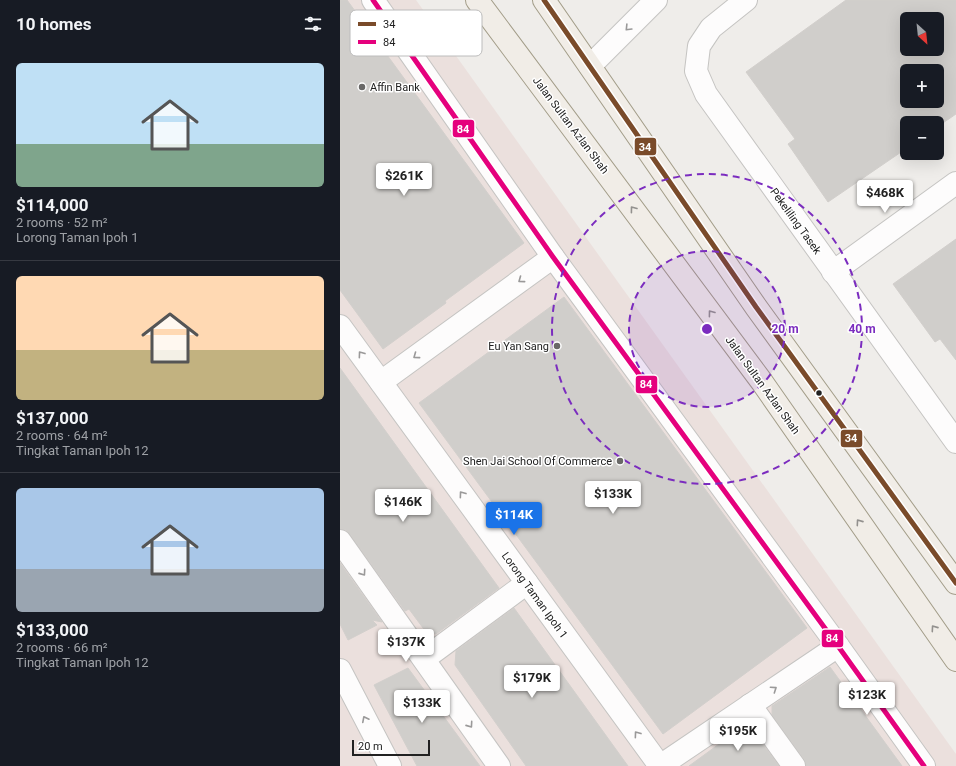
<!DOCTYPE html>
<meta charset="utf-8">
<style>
body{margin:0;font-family:Roboto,sans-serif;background:#242831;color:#f1f3f6;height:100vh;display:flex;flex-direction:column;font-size:15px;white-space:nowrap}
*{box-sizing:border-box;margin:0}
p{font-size:13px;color:#9ea1a6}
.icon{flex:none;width:22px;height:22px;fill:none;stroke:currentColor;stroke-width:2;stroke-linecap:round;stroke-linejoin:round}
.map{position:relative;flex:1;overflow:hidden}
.details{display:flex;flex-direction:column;background:#171b24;width:340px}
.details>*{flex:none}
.needle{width:26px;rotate:153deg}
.buttons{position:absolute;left:560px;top:12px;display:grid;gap:8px}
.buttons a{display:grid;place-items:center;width:44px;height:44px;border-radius:6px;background:#171b24;box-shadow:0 4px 16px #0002;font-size:20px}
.scale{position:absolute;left:12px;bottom:10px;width:78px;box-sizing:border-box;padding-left:4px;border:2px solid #212121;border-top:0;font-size:11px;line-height:14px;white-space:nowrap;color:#212121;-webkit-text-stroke:3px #fff;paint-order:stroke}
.price{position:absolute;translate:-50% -34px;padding:0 9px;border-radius:4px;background:#fff;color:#222;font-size:13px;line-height:26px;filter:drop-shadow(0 1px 2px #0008)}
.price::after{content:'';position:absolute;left:50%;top:24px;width:12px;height:9px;margin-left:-6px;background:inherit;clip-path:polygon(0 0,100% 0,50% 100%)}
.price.selected{background:#1a73e8;color:#fff}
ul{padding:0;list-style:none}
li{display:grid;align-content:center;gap:8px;height:212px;padding:0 16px}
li+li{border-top:1px solid #363941}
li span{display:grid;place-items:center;height:124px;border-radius:6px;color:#555}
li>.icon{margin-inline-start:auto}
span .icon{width:72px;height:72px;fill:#fffc;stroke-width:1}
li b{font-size:17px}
h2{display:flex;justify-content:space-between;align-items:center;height:48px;padding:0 16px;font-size:17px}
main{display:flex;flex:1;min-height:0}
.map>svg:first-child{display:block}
.commercial{fill:#ebe0dd}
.building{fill:#d0cecb;stroke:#d2cfcc;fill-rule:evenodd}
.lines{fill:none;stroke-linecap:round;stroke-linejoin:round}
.minor-casing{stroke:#c5c4c2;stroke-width:24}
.major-casing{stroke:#a39d89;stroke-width:24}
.minor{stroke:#fdfcfc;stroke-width:22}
.major{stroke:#f1ede7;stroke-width:22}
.bus-1-casing{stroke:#fff;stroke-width:8}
.bus-2-casing{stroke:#fff;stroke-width:8}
.bus-1{stroke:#7a4b2a;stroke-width:5}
.bus-2{stroke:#e5007d;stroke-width:5}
.oneway{stroke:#9a9999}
.oneway2{stroke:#93918e}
.ring{fill:none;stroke:#7b2cbf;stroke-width:2;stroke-dasharray:7 5}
.poi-dot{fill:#696867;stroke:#fff;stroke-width:1.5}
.bus-dot{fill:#212121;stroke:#fff;stroke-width:1.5}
.labels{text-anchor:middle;stroke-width:3;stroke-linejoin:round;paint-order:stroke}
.poi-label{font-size:11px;fill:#212121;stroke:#fff;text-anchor:end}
.street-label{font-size:11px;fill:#212121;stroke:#fff}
.key{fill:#fff;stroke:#bcbcbc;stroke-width:1}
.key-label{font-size:11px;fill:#212121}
.centre{fill:#7b2cbf;stroke:#fff;stroke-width:2}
.ring-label{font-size:12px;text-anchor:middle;font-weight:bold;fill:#7b2cbf;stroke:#fff;stroke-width:3;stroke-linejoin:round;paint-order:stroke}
.line-badge{stroke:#fff;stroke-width:1.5}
.badge-label{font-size:11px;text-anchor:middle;font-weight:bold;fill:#fff}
</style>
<main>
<section class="details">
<h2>10 homes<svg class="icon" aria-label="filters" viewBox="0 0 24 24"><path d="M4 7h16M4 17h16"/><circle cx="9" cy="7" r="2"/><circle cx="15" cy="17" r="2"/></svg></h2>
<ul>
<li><span style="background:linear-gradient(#bfe0f5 65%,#7fa58c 0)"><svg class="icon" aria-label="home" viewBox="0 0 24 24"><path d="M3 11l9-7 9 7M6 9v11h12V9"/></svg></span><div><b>$114,000</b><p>2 rooms · 52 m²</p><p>Lorong Taman Ipoh 1</p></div></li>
<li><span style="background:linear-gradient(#ffd9b3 60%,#c2b280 0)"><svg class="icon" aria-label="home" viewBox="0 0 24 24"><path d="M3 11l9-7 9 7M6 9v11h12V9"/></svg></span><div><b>$137,000</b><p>2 rooms · 64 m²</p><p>Tingkat Taman Ipoh 12</p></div></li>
<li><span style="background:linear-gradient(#a9c7e8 65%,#9aa5b1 0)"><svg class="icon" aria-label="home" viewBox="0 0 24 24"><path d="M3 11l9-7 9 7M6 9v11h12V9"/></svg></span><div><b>$133,000</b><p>2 rooms · 66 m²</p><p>Tingkat Taman Ipoh 12</p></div></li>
</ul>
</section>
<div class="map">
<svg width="616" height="766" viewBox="0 0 616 766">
<rect width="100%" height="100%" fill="#efedea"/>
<path class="commercial" d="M0 0H76L616 754V766H0Z"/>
<g class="building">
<path d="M0 0H7L184 243 105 301 106 303 43 349 0 290Z"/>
<path d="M506 0H616V114L597 127V123H567V148L488 202 448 144 455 139 406 72ZM567 19H597V49H567ZM567 71H597V101H567Z"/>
<path d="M616 239V360L600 339 595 342 553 284Z"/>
<path d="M224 297 467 628 323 734 79 403Z"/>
<path d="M0 368 159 588 96 634 86 632 69 609 65 611 10 534 6 530 0 529Z"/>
<path d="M0 563 42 622 32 620 37 625 8 640 0 624Z"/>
<path d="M174 608 288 766H186L115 665 116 651Z"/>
<path d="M490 667 562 766H466L464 759 432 715V706Z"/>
<path d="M68 668 140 766H77L34 685Z"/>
<path d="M401 728 413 731 439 766H349Z"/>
</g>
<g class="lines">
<defs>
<g id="minor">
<path d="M33 0 213 257 498 646 584 766"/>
<path d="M406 0 371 28 359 46 356 71 366 94 616 442"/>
<path d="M250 66 316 0"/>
<path d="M493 272 616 183"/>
<path d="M0 326 320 766"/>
<path d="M41 382 213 257"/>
<path d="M0 541 159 766"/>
<path d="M84 659 187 583"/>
<path d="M0 670 50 766"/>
<path d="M410 705 454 766"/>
<path d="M320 766 498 646"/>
</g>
<g id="major">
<path d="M137 0 422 382 616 660"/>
<path d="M204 0 416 307 616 583"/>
</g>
</defs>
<use href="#minor" class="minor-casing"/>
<use href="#major" class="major-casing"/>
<use href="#minor" class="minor"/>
<use href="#major" class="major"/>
<defs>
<path id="bus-1" d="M204 0 416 307 616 583"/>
<path id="bus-2" d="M33 0 213 257 498 646 584 766"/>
</defs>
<use href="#bus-1" class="bus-1-casing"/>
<use href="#bus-2" class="bus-2-casing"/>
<use href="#bus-1" class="bus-1"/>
<use href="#bus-2" class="bus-2"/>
</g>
<defs><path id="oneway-chevron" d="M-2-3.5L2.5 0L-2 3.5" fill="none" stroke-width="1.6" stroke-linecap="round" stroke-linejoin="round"/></defs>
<g class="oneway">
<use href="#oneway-chevron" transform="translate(288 28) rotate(134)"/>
<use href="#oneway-chevron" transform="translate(181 280) rotate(144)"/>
<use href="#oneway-chevron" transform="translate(21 354) rotate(-126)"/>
<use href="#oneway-chevron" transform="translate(76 356) rotate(144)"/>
<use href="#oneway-chevron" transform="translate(122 494) rotate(-126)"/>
<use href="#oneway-chevron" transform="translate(23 573) rotate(55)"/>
<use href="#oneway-chevron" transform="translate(434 689) rotate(-34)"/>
<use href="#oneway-chevron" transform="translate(25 719) rotate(-117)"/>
<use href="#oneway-chevron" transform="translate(130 725) rotate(55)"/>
<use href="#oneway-chevron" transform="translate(297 734) rotate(-126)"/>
</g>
<g class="oneway2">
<use href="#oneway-chevron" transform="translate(293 209) rotate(-127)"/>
<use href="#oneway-chevron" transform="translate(371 313) rotate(-127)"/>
<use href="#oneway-chevron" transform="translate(519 522) rotate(-125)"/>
<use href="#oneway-chevron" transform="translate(594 628) rotate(-125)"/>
</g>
<circle cx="367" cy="329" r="78" fill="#7b2cbf" fill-opacity=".12"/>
<g class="ring">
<circle cx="367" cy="329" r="78"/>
<circle cx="367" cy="329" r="155"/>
</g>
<g class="poi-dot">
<circle cx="22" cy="87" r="4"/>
<circle cx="217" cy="346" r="4"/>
<circle cx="280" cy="461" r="4"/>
</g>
<circle class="bus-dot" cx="479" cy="393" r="3.5"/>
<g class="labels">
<g class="poi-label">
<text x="30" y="91" text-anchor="start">Affin Bank</text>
<text x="209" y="350">Eu Yan Sang</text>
<text x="272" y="465">Shen Jai School Of Commerce</text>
</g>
<g class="street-label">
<text transform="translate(231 125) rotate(53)" y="4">Jalan Sultan Azlan Shah</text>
<text transform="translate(456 221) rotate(54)" y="4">Pekeliling Tasek</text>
<text transform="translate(423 385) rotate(54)" y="4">Jalan Sultan Azlan Shah</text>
<text transform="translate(195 595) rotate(54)" y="4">Lorong Taman Ipoh 1</text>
</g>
</g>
<rect x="10" y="10" width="132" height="46" rx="6" class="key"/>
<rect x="18" y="22" width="18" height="4" fill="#7a4b2a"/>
<rect x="18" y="40" width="18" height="4" fill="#e5007d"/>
<g class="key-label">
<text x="43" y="28">34</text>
<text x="43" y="46">84</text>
</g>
<circle cx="367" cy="329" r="6" class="centre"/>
<g class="ring-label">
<text x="445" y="333">20 m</text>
<text x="522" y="333">40 m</text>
</g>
<g class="line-badge">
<rect x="112" y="119" width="23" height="19" rx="4" fill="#e5007d"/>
<rect x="294" y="137" width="23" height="19" rx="4" fill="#7a4b2a"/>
<rect x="295" y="375" width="23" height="19" rx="4" fill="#e5007d"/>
<rect x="500" y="429" width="23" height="19" rx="4" fill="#7a4b2a"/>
<rect x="481" y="629" width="23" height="19" rx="4" fill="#e5007d"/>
</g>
<g class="badge-label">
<text x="123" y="133">84</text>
<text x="305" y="151">34</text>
<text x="306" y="388">84</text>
<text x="511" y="442">34</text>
<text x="492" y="642">84</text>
</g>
</svg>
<div class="buttons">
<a><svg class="needle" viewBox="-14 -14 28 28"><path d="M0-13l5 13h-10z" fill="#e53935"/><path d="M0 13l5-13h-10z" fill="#9ea1a6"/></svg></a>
<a>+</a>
<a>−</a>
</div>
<div class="scale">20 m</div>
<b class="price" style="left:64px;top:197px">$261K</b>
<b class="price" style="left:545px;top:214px">$468K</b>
<b class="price" style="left:273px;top:515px">$133K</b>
<b class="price" style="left:63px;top:523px">$146K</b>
<b class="price selected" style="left:174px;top:536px">$114K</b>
<b class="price" style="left:66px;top:663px">$137K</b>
<b class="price" style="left:192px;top:699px">$179K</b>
<b class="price" style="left:527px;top:716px">$123K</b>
<b class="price" style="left:82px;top:724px">$133K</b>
<b class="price" style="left:398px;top:752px">$195K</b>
</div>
</main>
